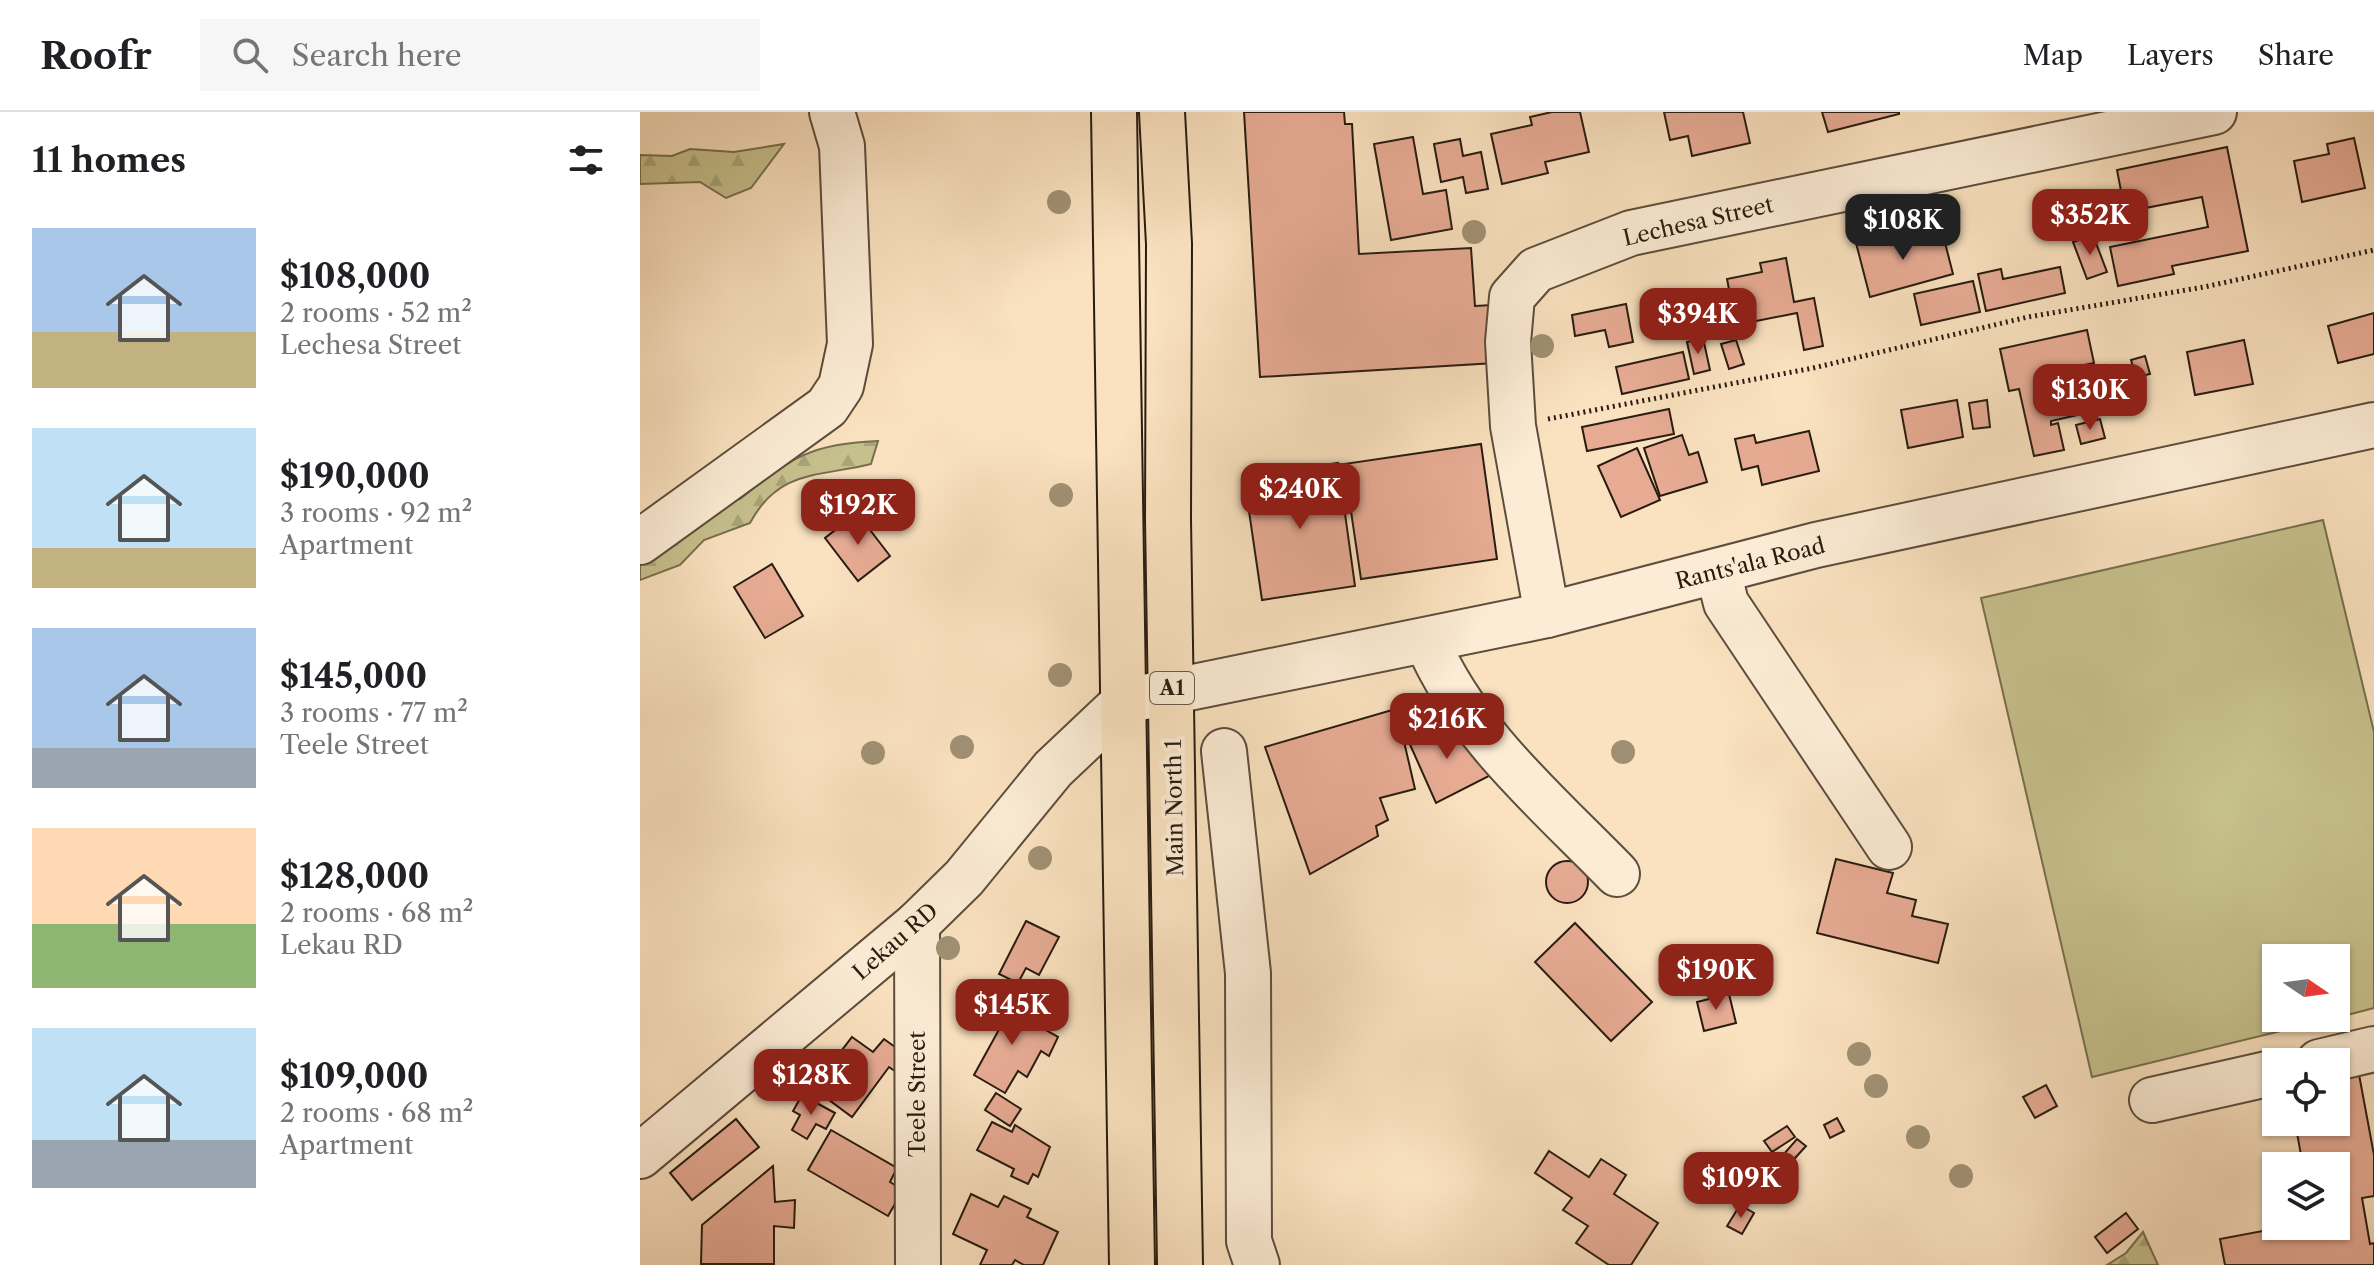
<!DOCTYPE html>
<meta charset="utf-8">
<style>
body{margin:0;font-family:"Libre Caslon Text",serif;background:#f6f6f6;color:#202124;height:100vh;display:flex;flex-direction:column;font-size:30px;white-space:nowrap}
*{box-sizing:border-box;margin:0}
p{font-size:26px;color:#757577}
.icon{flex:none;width:44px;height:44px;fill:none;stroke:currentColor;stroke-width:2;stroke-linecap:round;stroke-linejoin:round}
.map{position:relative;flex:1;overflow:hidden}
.side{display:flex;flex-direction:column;background:#fff;width:640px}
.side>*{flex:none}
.needle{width:52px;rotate:103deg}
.tools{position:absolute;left:1622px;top:832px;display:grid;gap:16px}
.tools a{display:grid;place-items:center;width:88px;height:88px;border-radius:0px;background:#fff;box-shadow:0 2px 6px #0004;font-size:40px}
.price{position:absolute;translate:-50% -68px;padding:0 18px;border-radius:16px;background:#8f2418;color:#fff;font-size:26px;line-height:52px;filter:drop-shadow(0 2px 4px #0008)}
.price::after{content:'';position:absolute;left:50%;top:48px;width:24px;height:18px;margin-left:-12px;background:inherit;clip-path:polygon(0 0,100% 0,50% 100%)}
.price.on{background:#222;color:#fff}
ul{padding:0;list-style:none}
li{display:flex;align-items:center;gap:24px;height:200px;padding:0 32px}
li span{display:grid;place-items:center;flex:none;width:224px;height:160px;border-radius:0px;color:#555}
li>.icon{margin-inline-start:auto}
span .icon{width:96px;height:96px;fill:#fffc;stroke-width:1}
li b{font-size:34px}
h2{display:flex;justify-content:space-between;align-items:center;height:96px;padding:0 32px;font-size:34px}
header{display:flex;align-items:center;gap:48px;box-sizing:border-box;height:112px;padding:0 40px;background:#fff;border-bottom:2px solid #e0e0e0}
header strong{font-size:38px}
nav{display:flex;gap:44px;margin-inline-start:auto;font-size:28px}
.search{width:560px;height:72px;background:#f6f6f6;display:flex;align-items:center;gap:20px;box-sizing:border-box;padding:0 28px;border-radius:0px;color:#757577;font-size:30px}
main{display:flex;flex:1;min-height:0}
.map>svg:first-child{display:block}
.forest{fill:url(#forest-firs);stroke:#776e4e;stroke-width:2}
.park{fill:#c6c08c;stroke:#776e4e;stroke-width:2}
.building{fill:#e7ab94;stroke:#281c10;stroke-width:2}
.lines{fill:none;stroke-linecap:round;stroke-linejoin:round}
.minor-casing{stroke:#5c4d3c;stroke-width:48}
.major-casing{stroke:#281c10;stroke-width:48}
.path{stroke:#281c10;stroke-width:5;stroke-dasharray:2 4;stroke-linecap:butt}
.minor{stroke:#fcecd5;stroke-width:44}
.major{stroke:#fae1bf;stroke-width:44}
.tree{fill:#a09073}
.labels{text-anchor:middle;stroke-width:8;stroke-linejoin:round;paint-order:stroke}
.shield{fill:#fcecd5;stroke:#685a4b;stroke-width:2}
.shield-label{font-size:20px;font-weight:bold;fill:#281c10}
.street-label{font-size:22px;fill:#281c10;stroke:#fcecd5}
</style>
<header>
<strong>Roofr</strong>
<div class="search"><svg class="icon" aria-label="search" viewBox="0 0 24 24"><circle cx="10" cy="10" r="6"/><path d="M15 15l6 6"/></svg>Search here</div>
<nav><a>Map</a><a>Layers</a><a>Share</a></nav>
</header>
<main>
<section class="side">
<h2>11 homes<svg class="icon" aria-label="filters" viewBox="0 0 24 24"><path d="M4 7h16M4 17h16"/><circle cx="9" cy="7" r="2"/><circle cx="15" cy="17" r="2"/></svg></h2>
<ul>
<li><span style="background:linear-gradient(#a9c7e8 65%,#c2b280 0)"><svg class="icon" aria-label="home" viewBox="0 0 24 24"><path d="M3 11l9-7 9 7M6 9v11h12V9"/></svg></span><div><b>$108,000</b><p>2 rooms · 52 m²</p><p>Lechesa Street</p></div></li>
<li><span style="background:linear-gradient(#bfe0f5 75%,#c2b280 0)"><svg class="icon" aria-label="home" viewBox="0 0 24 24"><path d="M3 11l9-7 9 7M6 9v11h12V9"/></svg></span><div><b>$190,000</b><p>3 rooms · 92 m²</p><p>Apartment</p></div></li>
<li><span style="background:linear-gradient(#a9c7e8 75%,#9aa5b1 0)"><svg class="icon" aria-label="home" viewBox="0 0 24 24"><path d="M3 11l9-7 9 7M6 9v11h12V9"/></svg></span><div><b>$145,000</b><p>3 rooms · 77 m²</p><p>Teele Street</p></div></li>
<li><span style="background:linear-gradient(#ffd9b3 60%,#8fb573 0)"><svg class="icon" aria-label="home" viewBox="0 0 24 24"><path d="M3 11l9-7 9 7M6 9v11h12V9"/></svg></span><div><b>$128,000</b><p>2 rooms · 68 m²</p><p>Lekau RD</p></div></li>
<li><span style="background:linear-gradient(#bfe0f5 70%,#9aa5b1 0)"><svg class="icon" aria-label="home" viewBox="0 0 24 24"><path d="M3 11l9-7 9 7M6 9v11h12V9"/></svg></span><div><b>$109,000</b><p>2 rooms · 68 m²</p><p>Apartment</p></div></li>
</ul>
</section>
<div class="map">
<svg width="1734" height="1153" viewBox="0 0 1734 1153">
<defs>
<pattern id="forest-firs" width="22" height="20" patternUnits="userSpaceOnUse" patternTransform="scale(2)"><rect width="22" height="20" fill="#c6c08c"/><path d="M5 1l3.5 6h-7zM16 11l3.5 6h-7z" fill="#aaa478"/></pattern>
</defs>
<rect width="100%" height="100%" fill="#fae1bf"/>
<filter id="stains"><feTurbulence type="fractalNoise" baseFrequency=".0025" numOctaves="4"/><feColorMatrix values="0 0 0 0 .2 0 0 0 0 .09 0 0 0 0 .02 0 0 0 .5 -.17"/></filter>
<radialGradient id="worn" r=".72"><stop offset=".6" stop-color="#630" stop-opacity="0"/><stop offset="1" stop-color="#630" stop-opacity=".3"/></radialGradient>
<g class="forest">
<path d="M144 32 111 76 86 86 60 70 0 72V43L32 44 50 37 94 40Z"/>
<path d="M238 329 231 352C179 365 139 357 110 411L64 428 40 453 0 468V410L69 385 100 387C152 345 170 332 238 329Z"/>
<path d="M1503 1120 1518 1153H1467L1486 1141Z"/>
</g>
<path class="park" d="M1683 408 1734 620V896L1696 906V846H1636V906H1694L1452 965 1341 486Z"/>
<g class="building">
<path d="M604 0H704L705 12H712L719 142 831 136 835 194 852 193 855 251 620 265Z"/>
<path d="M912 0H940L949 40 905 50 908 61 862 72 851 22 892 13 890 5Z"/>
<path d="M1024 0H1103L1110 31 1052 44 1048 24 1030 28Z"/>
<path d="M1182 0H1259V2L1188 20Z"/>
<path d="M773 25 783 82 806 78 812 117 751 128 734 32Z"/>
<path d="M1714 26 1725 76 1662 90 1654 49 1689 42 1687 32Z"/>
<path d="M820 27 823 44 841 40 848 77 826 81 823 65 801 70 794 32Z"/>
<path d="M1587 35 1608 139 1532 154 1534 162 1478 174 1470 135 1568 115 1562 85 1485 100 1477 58Z"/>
<path d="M1302 119 1313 162 1230 185 1216 131 1250 122 1252 133Z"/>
<path d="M1453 123 1467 160 1447 167 1433 130Z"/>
<path d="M1146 146 1154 190 1174 186 1183 234 1164 238 1157 201 1096 213 1087 167 1122 160 1120 151Z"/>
<path d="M1420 155 1425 181 1346 199 1338 162 1361 157 1363 167Z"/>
<path d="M1333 169 1340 200 1281 213 1274 182Z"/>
<path d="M986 192 993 230 969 235 965 218 935 224 932 203Z"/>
<path d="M1734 201V242L1698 251 1688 214Z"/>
<path d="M1447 218 1454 251 1420 258V262L1464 253 1473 295 1411 309V313L1418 311 1424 338 1394 344 1379 277 1369 279 1360 237Z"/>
<path d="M1063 226 1070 258 1054 262 1047 230Z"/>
<path d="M1096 228 1104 252 1089 257 1081 232Z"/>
<path d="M1604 228 1613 272 1555 283 1547 240Z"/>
<path d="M1043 240 1049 267 982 282 976 255Z"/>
<path d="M1505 244 1510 262 1496 265 1491 248Z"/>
<path d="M1317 288 1323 325 1268 336 1261 298Z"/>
<path d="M1347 288 1350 315 1333 317 1329 291Z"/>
<path d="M1029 297 1034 322 947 339 942 315Z"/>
<path d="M1460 307 1465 326 1441 332 1436 313Z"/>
<path d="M1169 319 1179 359 1122 373 1118 354 1102 358 1095 327 1114 323 1116 331Z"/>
<path d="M1042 323 1049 343 1058 340 1067 370 1020 384 1004 336Z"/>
<path d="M841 332 857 447 721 467 704 352Z"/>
<path d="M997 336 1020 388 981 405 958 354Z"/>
<path d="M698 351 715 474 622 488 604 365Z"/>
<path d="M217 401 250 444 218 469 185 426Z"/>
<path d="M132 452 163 504 125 526 94 475Z"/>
<path d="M790 587 796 611 762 621 775 677 740 686 748 708 736 714 738 724 670 762 625 635Z"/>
<path d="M807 607 851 663 796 691 768 628Z"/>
<path d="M1196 747 1253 761 1247 781 1276 788 1272 804 1308 812 1298 851 1177 821Z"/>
<circle cx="927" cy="770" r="21"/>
<path d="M386 809 419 825 399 863 386 856 378 871 359 862Z"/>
<path d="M935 811 1012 890 971 929 895 850Z"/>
<path d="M1082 847 1090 872 1061 882 1053 856Z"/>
<path d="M1089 882 1096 911 1064 919 1057 890Z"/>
<path d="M349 886 418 925 409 944 401 939 387 965 378 959 365 981 334 963 361 914 340 902Z"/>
<path d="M212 925 233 940 244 927 273 948 262 964 249 955 212 1005 157 964 170 948 186 959Z"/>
<path d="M1718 957 1734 1043V1084L1722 1086 1730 1132 1734 1131V1153H1585L1580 1127 1649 1114H1696V1054H1663L1655 1010H1696V961Z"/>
<path d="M1406 973 1417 994 1395 1006 1383 985Z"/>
<path d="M356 981 381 997 370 1014 345 998Z"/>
<path d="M162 983 195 1001 186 1017 176 1012 167 1027 152 1018 160 1003 153 999Z"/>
<path d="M1197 1006 1204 1019 1190 1026 1184 1013Z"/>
<path d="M96 1007 119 1035 52 1088 30 1061Z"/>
<path d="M352 1010 372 1020 375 1013 410 1035 398 1065 393 1062 388 1072 371 1064 374 1057 337 1038Z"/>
<path d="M1147 1014 1155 1025 1132 1040 1124 1029Z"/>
<path d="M191 1018 257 1056 250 1070 263 1078 248 1104 168 1058Z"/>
<path d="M1157 1027 1166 1034 1145 1057 1137 1050Z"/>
<path d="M909 1039 949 1065 961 1047 986 1063 974 1082 1018 1111 991 1153H969L936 1131 948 1114 923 1098 932 1086 895 1061Z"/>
<path d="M133 1054 135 1090 155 1088 154 1116 134 1114V1152H61L62 1113Z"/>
<path d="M331 1082 358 1095 364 1084 391 1097 387 1105 418 1120 403 1153H384L375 1148 372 1153H340L347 1138 313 1122Z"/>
<path d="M1100 1093 1114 1101 1102 1122 1087 1114Z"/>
<path d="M1486 1101 1498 1117 1467 1141 1455 1125Z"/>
</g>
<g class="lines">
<defs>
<g id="minor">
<path d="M0 430 187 295 201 274 210 232 202 34 192 0"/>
<path d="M1078 459 1086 491 1249 735"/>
<path d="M907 503 873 314 868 230 872 185 896 158 991 121 1574 0"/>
<path d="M787 529C826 622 908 691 977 762"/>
<path d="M584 639 608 861 609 1129 617 1153"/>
<path d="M277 812 278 1153"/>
<path d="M1679 950 1734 937"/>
<path d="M1512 988 1636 960"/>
<path d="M0 1044 277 812 324 766 413 657 485 589 907 503 1176 433 1734 313"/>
</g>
<g id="major">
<path d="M474 0 492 1153"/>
<path d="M522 0 529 132 528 408 540 1153"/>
</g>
</defs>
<use href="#minor" class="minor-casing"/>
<use href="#major" class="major-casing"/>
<path class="path" d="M908 307 1173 256 1388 205 1564 175 1734 138"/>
<use href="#minor" class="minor"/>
<use href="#major" class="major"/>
</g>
<g class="tree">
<circle cx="419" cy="90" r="12"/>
<circle cx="834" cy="120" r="12"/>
<circle cx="902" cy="234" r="12"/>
<circle cx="421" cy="383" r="12"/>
<circle cx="420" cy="563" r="12"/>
<circle cx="322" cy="635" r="12"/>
<circle cx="983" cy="640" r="12"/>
<circle cx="233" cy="641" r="12"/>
<circle cx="400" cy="746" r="12"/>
<circle cx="308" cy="836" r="12"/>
<circle cx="1219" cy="942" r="12"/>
<circle cx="1236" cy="974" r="12"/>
<circle cx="1278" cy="1025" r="12"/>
<circle cx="1321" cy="1064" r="12"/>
<circle cx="1056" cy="1068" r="12"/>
</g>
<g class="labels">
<rect class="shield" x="510" y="560" width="44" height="32" rx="6"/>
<g class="shield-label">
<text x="532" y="583">A1</text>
</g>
<g class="street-label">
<text transform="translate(1058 109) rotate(-13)" y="8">Lechesa Street</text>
<text transform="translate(1110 451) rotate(-14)" y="8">Rants'ala Road</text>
<text transform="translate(534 696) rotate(-91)" y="8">Main North 1</text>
<text transform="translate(255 829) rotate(-41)" y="8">Lekau RD</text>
<text transform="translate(277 982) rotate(-90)" y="8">Teele Street</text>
</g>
</g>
<rect width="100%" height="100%" filter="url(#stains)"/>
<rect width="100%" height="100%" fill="url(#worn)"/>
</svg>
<div class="tools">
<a><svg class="needle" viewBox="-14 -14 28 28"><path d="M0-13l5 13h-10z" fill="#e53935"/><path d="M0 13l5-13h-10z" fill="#757577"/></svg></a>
<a><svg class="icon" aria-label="locate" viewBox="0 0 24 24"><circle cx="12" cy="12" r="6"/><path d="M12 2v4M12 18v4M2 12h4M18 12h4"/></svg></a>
<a><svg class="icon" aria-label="layers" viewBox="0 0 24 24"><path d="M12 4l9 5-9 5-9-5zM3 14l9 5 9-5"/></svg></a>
</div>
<b class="price" style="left:1450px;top:145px">$352K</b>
<b class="price on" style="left:1263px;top:150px">$108K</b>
<b class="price" style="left:1058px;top:244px">$394K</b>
<b class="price" style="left:1450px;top:320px">$130K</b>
<b class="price" style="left:660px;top:419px">$240K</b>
<b class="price" style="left:218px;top:435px">$192K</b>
<b class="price" style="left:807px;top:649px">$216K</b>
<b class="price" style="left:1076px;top:900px">$190K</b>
<b class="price" style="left:372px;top:935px">$145K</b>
<b class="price" style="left:171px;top:1005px">$128K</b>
<b class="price" style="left:1101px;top:1108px">$109K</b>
</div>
</main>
